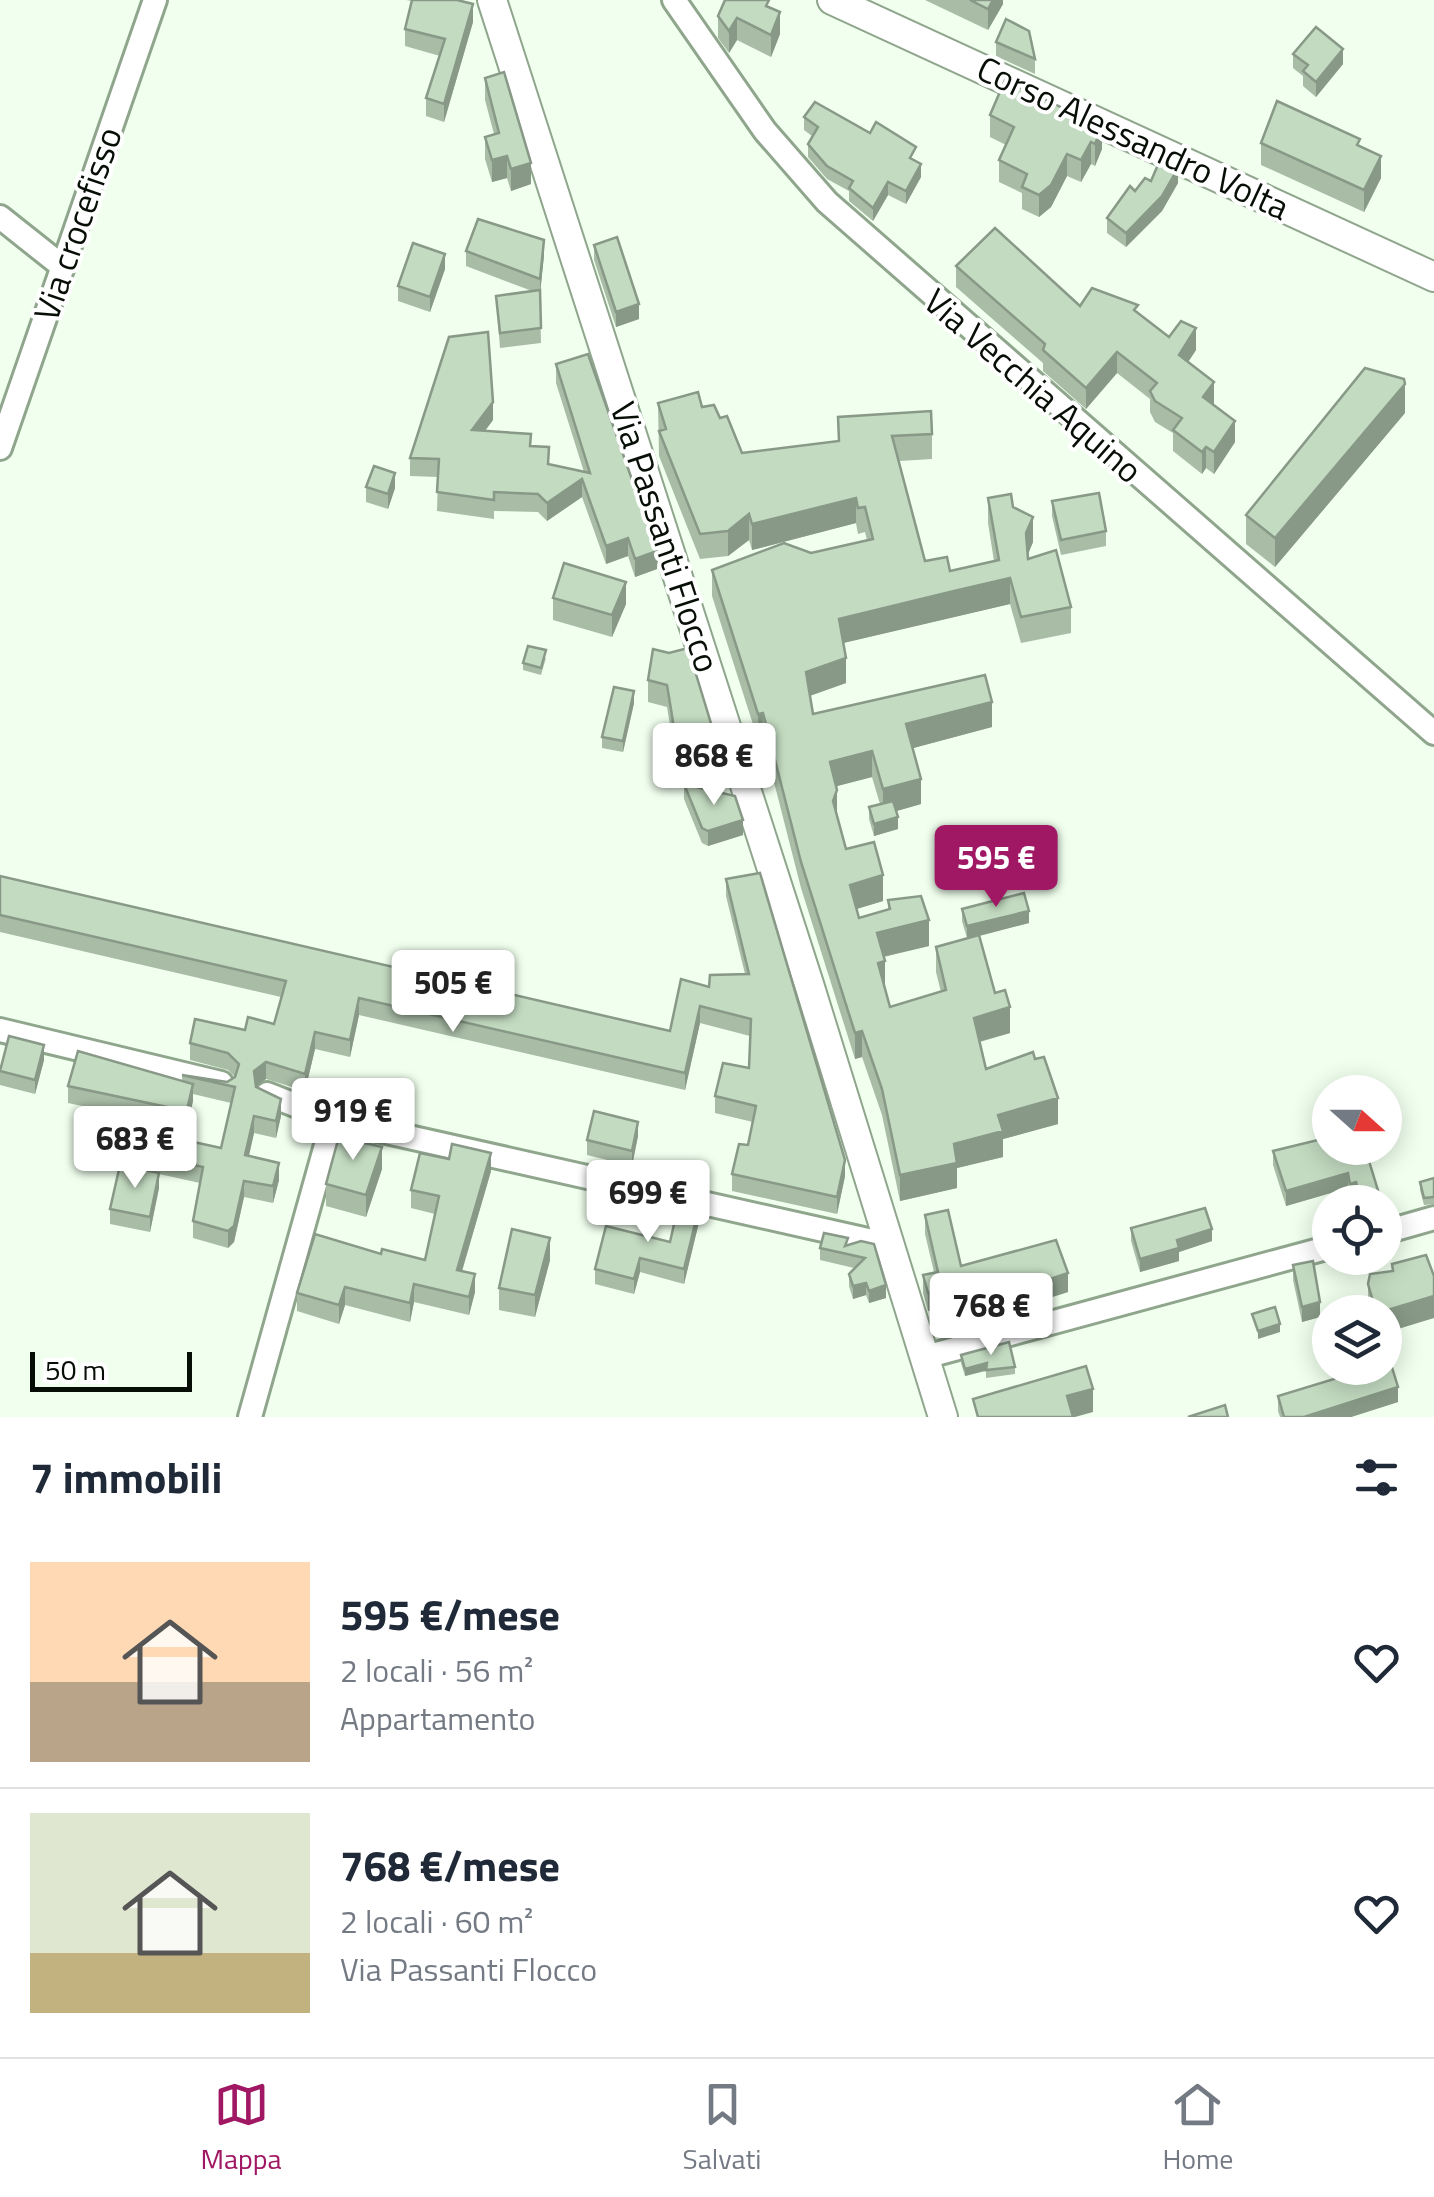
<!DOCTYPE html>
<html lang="it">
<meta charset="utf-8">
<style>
body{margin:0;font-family:"Titillium Web",sans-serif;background:#f6f6f7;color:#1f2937;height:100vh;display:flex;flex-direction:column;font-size:38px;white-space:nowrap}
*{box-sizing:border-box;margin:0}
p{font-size:32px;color:#747a83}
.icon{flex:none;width:55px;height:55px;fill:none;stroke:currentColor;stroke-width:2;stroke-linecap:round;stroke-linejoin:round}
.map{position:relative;height:1417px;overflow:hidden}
.details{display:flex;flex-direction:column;background:#fff;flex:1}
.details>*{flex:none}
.needle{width:65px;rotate:111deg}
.tools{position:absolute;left:1312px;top:1075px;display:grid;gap:20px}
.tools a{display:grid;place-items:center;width:90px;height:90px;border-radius:50%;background:#fff;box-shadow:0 5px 25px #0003;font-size:50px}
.scale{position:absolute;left:30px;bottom:25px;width:162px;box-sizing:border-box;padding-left:10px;border:5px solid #070e06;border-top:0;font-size:28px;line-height:35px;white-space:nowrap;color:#070e06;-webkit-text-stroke:8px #fff;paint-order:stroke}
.price{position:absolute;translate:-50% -85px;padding:0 22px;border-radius:10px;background:#fff;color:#222;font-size:32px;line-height:65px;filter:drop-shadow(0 2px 5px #0008)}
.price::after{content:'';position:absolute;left:50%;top:60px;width:30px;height:22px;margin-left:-15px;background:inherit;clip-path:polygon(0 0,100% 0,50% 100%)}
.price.selected{background:#a01864;color:#fff}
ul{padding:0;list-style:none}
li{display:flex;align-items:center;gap:30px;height:250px;padding:0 30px}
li+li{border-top:2px solid #e0e1e3}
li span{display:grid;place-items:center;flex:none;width:280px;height:200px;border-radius:0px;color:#555}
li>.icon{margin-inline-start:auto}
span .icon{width:120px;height:120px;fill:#fffc;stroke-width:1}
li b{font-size:42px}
h2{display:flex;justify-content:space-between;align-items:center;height:120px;padding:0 30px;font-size:42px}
.tabs{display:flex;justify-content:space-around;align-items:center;height:140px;border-top:2px solid #e0e1e3;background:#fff;font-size:28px;color:#747a83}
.tabs a{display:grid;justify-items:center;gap:5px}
.tabs .selected{color:#a01864}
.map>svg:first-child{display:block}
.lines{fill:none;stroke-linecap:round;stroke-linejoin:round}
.minor-casing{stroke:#8fa68d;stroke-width:28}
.major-casing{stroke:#8fa68d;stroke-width:32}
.minor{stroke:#fff;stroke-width:22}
.major{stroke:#fff;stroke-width:28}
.wall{fill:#a8bca6;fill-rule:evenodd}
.shaded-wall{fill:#889987}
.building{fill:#c3dbc1;stroke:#889987;stroke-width:2.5}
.labels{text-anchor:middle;stroke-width:8;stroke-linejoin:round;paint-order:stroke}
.street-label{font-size:35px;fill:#070e06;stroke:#fff}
</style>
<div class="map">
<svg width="1434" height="1417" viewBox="0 0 1434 1417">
<rect width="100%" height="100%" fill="#f0ffee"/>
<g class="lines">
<defs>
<g id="minor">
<path d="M674 0 765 131 827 202 1434 733"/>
<path d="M0 217 63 267"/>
<path d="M0 448 155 0"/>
<path d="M0 1030 221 1083"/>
<path d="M267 1094 333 1120"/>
<path d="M1385 1232 1434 1218"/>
<path d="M925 1357 1330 1247"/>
<path d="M250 1417 333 1120 890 1245"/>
</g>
<g id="major">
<path d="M492 0 809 984 943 1417"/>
<path d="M832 0 1434 277"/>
</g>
</defs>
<use href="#minor" class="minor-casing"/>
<use href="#major" class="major-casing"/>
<use href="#minor" class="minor"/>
<use href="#major" class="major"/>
</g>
<g class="wall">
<path d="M406 0H460L473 22 444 122 426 116V98L440 56 405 46V29L412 1Z"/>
<path d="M925 0H1003V4L988 30Z"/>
<path d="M769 7 780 34 771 57 737 40 729 53 718 38V16Z"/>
<path d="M996 42 1035 59V74L996 56Z"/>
<path d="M1293 54 1343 64 1316 97 1303 86V76L1293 68Z"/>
<path d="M485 78 531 184 511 191 507 178 492 182 485 159V137L494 134 485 100Z"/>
<path d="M1005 80 1102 149 1095 166 1091 164 1081 182 1067 176 1051 207 1039 217 1022 209V193L999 182V160L1006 145 990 137V115Z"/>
<path d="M804 117 916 160 921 177 906 204 888 195 873 221 849 201V191L827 179 808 157V144L812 136 804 130Z"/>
<path d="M1261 143 1360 146 1381 178 1364 212 1261 165Z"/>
<path d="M1151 181 1178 183 1162 211 1126 247 1107 233V218L1135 191Z"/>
<path d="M594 245 639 319 616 327 594 260Z"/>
<path d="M466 251 544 255 540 294 541 343 500 348 496 296 532 291 466 266Z"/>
<path d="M956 266 1080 306 1138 313 1169 337 1196 350 1188 362 1214 403 1213 405 1235 442 1214 474 1206 468 1202 474 1173 451V433L1155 422 1150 412V399L1117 373 1086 409 1043 371V363L956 287Z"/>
<path d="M445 269 430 312 398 301V286Z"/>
<path d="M556 364 657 569 635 577 628 556 606 564 582 497 547 521 538 512 494 511V519L437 511 438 477 410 476V458L493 420 485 431 531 446 549 464 584 472 556 383Z"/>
<path d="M658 403 702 407 720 418 742 453 838 441V417L932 434V459L899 461 925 561 950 571 994 561 988 523V498L1013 507 1033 542 1028 554V559L1071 607V633L1021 643 1010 604 843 643 846 683 810 696 813 714 992 727 913 748 921 804 896 811 898 829 874 836 869 819V807L880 804 872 777 836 786 837 815 846 849 883 901 856 909 859 918 888 910V900L929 946 884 957V986L890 1007 941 992 936 972V947L967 938 962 921V909L1029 923 979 936 995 993 1010 1033 980 1042 986 1069 1058 1124 1003 1139V1157L957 1168V1188L900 1201 882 1115 862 1057 855 1059 801 888 763 739 758 740 712 596V570L811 553 867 540 865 532 858 534 856 523 752 550 749 540 728 556 700 559 659 456Z"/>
<path d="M1405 413 1275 567 1246 544V515Z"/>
<path d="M366 487 395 488 388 509 366 502Z"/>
<path d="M1052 501 1106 531V546L1061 555 1052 516Z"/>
<path d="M553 598 626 604 612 637 553 620Z"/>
<path d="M653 649 713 730V752L675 756 667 707 648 702V680Z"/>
<path d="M546 658 541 675 523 670V663Z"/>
<path d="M634 703 623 752 602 748V737Z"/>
<path d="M684 784 743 835 708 846 702 843 684 799Z"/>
<path d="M0 876 670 1031 709 987 745 974 726 896V879L845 1176 837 1214 732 1191V1174L748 1145 753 1122 715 1113V1096L749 1068 750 1036 700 1023 685 1090 359 1015 350 1057 315 1049 305 1091 266 1079 256 1086 281 1116 276 1138 254 1133 249 1156 279 1180 273 1203 244 1197 234 1242 228 1248 193 1238V1221L200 1183 159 1174V1188L150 1232 110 1224V1209L157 1173V1157L164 1123 68 1103V1086L182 1081V1075L227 1082 235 1077 228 1070 190 1060V1043L274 1024 281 997 0 932ZM193 1094 231 1103 221 1148 184 1140 193 1101Z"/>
<path d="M44 1060 35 1094 0 1085V1071Z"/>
<path d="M1330 1092V1130L1323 1107V1093Z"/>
<path d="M638 1136 632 1166 587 1155V1140Z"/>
<path d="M1330 1137 1380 1202H1358L1356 1197 1350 1199 1348 1188 1286 1206 1273 1165V1151Z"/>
<path d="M367 1143 382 1169 366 1217 326 1206V1184Z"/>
<path d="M491 1171 462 1271 475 1292 469 1315 414 1302 410 1322 345 1305 339 1324 297 1311V1293L381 1254 425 1260 435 1214 411 1208V1190Z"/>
<path d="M1434 1178V1204L1424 1205 1420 1190V1182Z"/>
<path d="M925 1215 961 1266 1068 1292 1008 1311V1319L988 1324 982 1299 928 1311 923 1293V1275L934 1272 925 1234Z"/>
<path d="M700 1218 684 1284 640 1272 634 1294 595 1284V1269L670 1242Z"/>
<path d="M1131 1228 1212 1241 1179 1252V1261L1140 1272 1131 1241Z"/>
<path d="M861 1241 886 1298 869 1303 866 1295 853 1299 849 1286V1274L854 1268 820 1260V1248L848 1245Z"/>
<path d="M550 1260 535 1317 499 1310V1288Z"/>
<path d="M1293 1265 1320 1317 1302 1322 1293 1280Z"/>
<path d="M1392 1271 1385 1312H1370L1368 1306V1284Z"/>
<path d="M961 1355 1015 1367V1374L986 1378V1371L965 1376 961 1363Z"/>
<path d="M1278 1396 1398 1402 1351 1417H1280L1278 1411Z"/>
</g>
<g class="shaded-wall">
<path d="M993 0H1003V4L988 30V9Z"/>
<path d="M473 4V22L444 122V104Z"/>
<path d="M780 12V34L771 57V35Z"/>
<path d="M737 18V40L729 53V31Z"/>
<path d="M1343 49V64L1316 97V82Z"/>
<path d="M1102 127V149L1095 166V144Z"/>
<path d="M1091 142V164L1081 182V160Z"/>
<path d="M1067 154V176L1051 207 1039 217V195Z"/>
<path d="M507 156V178L492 182V160Z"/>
<path d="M1381 156V178L1364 212V190Z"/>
<path d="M531 163V184L511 191V169Z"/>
<path d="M921 164V177L906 204V191Z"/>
<path d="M1178 168V183L1162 211 1126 247V233Z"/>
<path d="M888 182V195L873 221V208Z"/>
<path d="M544 240V255L540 294V279Z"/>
<path d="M445 254V269L430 312V297Z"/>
<path d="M639 304V319L616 327V312Z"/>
<path d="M1196 328V350L1179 376V355Z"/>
<path d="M1117 352V373L1086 409V388Z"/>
<path d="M1214 382V403L1203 419V397Z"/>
<path d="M1405 384V413L1275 567V538Z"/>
<path d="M493 402V420L472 448V430Z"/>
<path d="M1235 421V442L1214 474V452Z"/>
<path d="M1206 447V468L1202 474V452Z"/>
<path d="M395 473V488L388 509V494Z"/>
<path d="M582 479V497L547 521V503Z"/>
<path d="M856 498V523L752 550V524Z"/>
<path d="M749 514V540L728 556V531Z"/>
<path d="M1033 517V542L1026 559V533Z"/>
<path d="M628 538V556L606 564V546Z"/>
<path d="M657 551V569L635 577V559Z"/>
<path d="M1010 578V604L839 644V619Z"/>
<path d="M626 582V604L612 637V615Z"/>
<path d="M846 658V683L806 697V672Z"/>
<path d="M634 691V703L623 752V741Z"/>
<path d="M992 702V727L906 750V724Z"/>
<path d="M763 713V739L758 740V714Z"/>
<path d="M872 751V777L830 788V762Z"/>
<path d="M921 779V804L883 815V789Z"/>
<path d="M837 790V815L833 801Z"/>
<path d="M898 817V829L874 836V824Z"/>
<path d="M743 820V835L708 846V831Z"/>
<path d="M883 875V901L850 911V885Z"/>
<path d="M1029 911V923L967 939V926Z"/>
<path d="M929 920V946L877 958V933Z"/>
<path d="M885 961V986L878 963Z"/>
<path d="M359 998V1015L350 1057V1040Z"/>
<path d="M700 1006V1023L685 1090V1073Z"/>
<path d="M1010 1007V1033L974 1043V1018Z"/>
<path d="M862 1031V1057L855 1059V1033Z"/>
<path d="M315 1032V1049L305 1091V1074Z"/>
<path d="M44 1045V1060L35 1094V1080Z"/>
<path d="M266 1062V1079L254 1088V1071Z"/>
<path d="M193 1084V1101L180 1156V1139Z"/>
<path d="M1058 1098V1124L1003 1139V1157L957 1168V1188L900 1201V1175L998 1115Z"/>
<path d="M281 1099V1116L276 1138V1121Z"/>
<path d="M254 1116V1133L245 1172V1155Z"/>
<path d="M638 1122V1136L632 1166V1151Z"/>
<path d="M382 1147V1169L366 1217V1195Z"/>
<path d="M491 1153V1171L457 1288V1270Z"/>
<path d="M845 1160V1176L837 1214V1197Z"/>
<path d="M279 1163V1180L273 1203V1186Z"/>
<path d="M159 1173V1188L150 1232V1217Z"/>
<path d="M1348 1173V1188L1286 1206V1191Z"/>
<path d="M244 1181V1197L234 1242 228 1248V1231Z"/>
<path d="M1356 1182V1197L1350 1199V1184Z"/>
<path d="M1380 1197V1202H1362Z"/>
<path d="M700 1203V1218L684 1284V1269Z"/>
<path d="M1212 1229V1241L1179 1252V1261L1140 1272V1259L1177 1240Z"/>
<path d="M550 1238V1260L535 1317V1295Z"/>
<path d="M640 1258V1272L634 1294V1279Z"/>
<path d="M1068 1273V1292L1008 1311V1319L988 1324V1306L1006 1294Z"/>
<path d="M475 1274V1292L469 1315V1297Z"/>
<path d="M982 1281V1299L928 1311V1293Z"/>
<path d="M866 1283V1295L853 1299V1286Z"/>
<path d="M414 1284V1302L410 1322V1303Z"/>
<path d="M886 1285V1298L869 1303V1291Z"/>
<path d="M345 1287V1305L339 1324V1305Z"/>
<path d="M1434 1296V1318L1385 1333V1312H1381Z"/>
<path d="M1320 1302V1317L1302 1322V1307Z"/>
<path d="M1280 1324V1332L1258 1339V1331Z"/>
<path d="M987 1363V1370L965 1376V1369Z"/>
<path d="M1398 1387V1402L1351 1417H1304Z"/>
<path d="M1093 1389V1412L1075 1417H1067V1396Z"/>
</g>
<g class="building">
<path d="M412 0H457L473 4 444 104 426 98 445 39 405 29Z"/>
<path d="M725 0H769L766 6 780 12 771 35 737 18 729 31 718 16Z"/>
<path d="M970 0H993L988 9Z"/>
<path d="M1006 19 1029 31 1035 59 996 42Z"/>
<path d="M1316 27 1343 49 1316 82 1303 71 1308 65 1293 54Z"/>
<path d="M504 72 531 163 511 169 507 156 492 160 485 137 499 133 485 78Z"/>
<path d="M1005 80 1102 127 1095 144 1091 142 1081 160 1067 154 1051 185 1039 195 1022 187 1027 174 999 160 1014 127 990 115Z"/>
<path d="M1277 101 1360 139 1357 145 1381 156 1364 190 1261 143Z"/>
<path d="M815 102 870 133 876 122 916 147 910 158 921 164 906 191 888 182 873 208 849 188 853 181 827 166 808 144 818 127 804 117Z"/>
<path d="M1160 160 1178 168 1162 196 1126 233 1107 218 1130 186 1135 191 1145 178 1151 181Z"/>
<path d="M478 219 544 240 540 279 466 251Z"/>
<path d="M995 228 1080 306 1092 288 1138 305 1134 310 1169 337 1181 321 1196 328 1179 355 1214 382 1203 397 1235 421 1214 452 1206 447 1202 452 1173 430 1182 418 1155 401 1150 391 1157 383 1117 352 1086 388 1043 350 1045 344 956 266Z"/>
<path d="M617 237 639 304 616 312 594 245Z"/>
<path d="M413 243 445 254 430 297 398 286Z"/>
<path d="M540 290 541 328 500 333 496 296Z"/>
<path d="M488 332 493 402 472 430 531 434 530 446 549 447 548 464 590 473 556 364 588 354 657 551 635 559 628 538 606 546 582 479 547 503 538 494 494 492V500L437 492 439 459 410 458 449 337Z"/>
<path d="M1365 368 1404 379 1405 384 1275 538 1246 515Z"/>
<path d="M698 392 702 407 714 405 720 418 727 416 742 453 839 441 838 417 931 411 932 434 892 436 925 561 947 557 950 571 999 560 988 498 1011 494 1013 507 1033 517 1026 533 1028 559 1056 550 1071 607 1021 617 1010 578 954 591 839 619 846 658 806 672 813 714 985 675 992 702 906 724 921 779 883 789 872 751 830 762 837 790 833 801 846 849 874 842 883 875 850 885 859 918 890 909 888 900 921 896 929 920 877 933 885 961 878 963 890 1007 946 990 936 947 979 935 995 993 1005 990 1010 1007 974 1018 986 1069 1033 1052 1035 1059 1044 1057 1058 1098 998 1115 1003 1131 954 1144 957 1163 900 1175 882 1089 862 1031 855 1033 801 862 763 713 758 714 712 570 784 543 811 553 873 539 865 507 858 508 856 498 752 524 749 514 728 531 700 534 659 431 666 429 658 403Z"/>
<path d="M374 466 395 473 388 494 366 487Z"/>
<path d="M1099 493 1106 531 1061 540 1052 501Z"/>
<path d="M564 563 626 582 612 615 553 598Z"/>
<path d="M528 646 546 650 541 668 523 663Z"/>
<path d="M688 648 713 730 675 734 667 685 648 680 653 649 669 653Z"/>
<path d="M614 687 634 691 623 741 602 737Z"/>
<path d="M684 784 735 796 743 820 708 831 702 828Z"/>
<path d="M893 801 898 817 874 824 869 807Z"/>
<path d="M760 873 845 1160 837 1197 732 1174 739 1144 748 1145 756 1106 715 1096 723 1063 749 1068 751 1019 700 1006 685 1073 359 998 350 1040 315 1032 305 1074 266 1062 254 1071 256 1087 281 1099 276 1121 254 1116 245 1155 279 1163 273 1186 244 1181 234 1226 228 1231 193 1221 203 1167 157 1157 167 1107 68 1086 78 1051 193 1084 180 1139 221 1148 235 1087 182 1075 227 1082 235 1077 239 1064 228 1053 190 1043 195 1019 245 1030 248 1017 274 1024 286 981 0 915V876L670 1031 681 979 709 987 710 975 749 974 726 879Z"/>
<path d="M1024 893 1029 911 967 926 962 909Z"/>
<path d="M9 1036 44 1045 35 1080 0 1071Z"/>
<path d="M1347 1085 1349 1092H1330V1115L1323 1093Z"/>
<path d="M594 1111 638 1122 632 1151 587 1140Z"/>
<path d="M341 1129 367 1134 365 1143 382 1147 366 1195 326 1184Z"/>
<path d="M1330 1137V1148H1365L1380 1197 1362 1202 1356 1182 1350 1184 1348 1173 1286 1191 1273 1151Z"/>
<path d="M452 1144 491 1153 457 1270 475 1274 469 1297 414 1284 410 1303 345 1287 339 1305 297 1293 315 1234 381 1254 382 1249 425 1260 439 1196 411 1190 420 1153 449 1159Z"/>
<path d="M120 1165 159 1173 150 1217 110 1209Z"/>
<path d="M1434 1178V1197L1424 1198 1420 1182Z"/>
<path d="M680 1198 700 1203 684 1269 640 1258 634 1279 595 1269 606 1226 670 1242Z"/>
<path d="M1205 1208 1212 1229 1177 1240 1179 1248 1140 1259 1131 1228Z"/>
<path d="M948 1210 961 1266 1056 1240 1068 1273 1006 1294 1008 1301 988 1306 982 1281 928 1293 923 1275 938 1272 925 1215Z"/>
<path d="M512 1229 550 1238 535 1295 499 1288Z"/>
<path d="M824 1233 848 1238 845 1246 861 1241 874 1244 886 1285 869 1291 866 1283 853 1286 849 1274 865 1258 820 1248Z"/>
<path d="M1426 1255 1434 1276V1296L1381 1312H1376L1368 1284 1370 1274 1393 1271 1392 1264Z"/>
<path d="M1313 1261 1320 1302 1302 1307 1293 1265Z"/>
<path d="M1275 1307 1280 1324 1258 1331 1252 1314Z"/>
<path d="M1009 1342 1015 1367 986 1370 987 1363 965 1369 961 1355Z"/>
<path d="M1390 1361 1398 1387 1304 1417H1284L1278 1396 1370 1368H1385V1363Z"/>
<path d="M1086 1366 1093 1389 1067 1396 1073 1417H978L973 1399Z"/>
<path d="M1225 1405 1228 1417H1188Z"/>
</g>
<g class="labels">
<g class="street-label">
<text transform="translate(1133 138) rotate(25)" y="12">Corso Alessandro Volta</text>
<text transform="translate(78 224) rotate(-71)" y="12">Via crocefisso</text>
<text transform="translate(1033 386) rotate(41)" y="12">Via Vecchia Aquino</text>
<text transform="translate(665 537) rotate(72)" y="12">Via Passanti Flocco</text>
</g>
</g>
</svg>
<div class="tools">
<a><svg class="needle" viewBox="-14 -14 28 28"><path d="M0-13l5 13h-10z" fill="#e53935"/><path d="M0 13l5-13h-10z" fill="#747a83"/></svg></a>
<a><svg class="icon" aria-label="locate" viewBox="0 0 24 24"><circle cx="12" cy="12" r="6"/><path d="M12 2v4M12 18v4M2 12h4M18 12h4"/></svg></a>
<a><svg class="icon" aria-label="layers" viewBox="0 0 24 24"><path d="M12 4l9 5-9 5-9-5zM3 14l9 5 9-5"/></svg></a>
</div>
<div class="scale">50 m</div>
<b class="price" style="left:714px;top:808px">868 €</b>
<b class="price selected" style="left:996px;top:910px">595 €</b>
<b class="price" style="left:453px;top:1035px">505 €</b>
<b class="price" style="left:353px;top:1163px">919 €</b>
<b class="price" style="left:135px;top:1191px">683 €</b>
<b class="price" style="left:648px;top:1245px">699 €</b>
<b class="price" style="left:991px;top:1358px">768 €</b>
</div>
<section class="details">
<h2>7 immobili<svg class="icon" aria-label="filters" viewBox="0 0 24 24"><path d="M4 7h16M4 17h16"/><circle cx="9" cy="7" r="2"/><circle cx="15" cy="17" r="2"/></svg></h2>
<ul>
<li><span style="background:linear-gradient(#ffd9b3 60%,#b9a48a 0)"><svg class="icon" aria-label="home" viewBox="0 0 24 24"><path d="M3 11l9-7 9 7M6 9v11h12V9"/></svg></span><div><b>595 €/mese</b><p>2 locali · 56 m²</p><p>Appartamento</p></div><svg class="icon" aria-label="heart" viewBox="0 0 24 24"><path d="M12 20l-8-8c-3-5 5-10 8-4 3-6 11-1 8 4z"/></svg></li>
<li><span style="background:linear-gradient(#dfe7d0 70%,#c2b280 0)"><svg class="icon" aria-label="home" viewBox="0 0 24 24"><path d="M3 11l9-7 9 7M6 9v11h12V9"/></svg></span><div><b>768 €/mese</b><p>2 locali · 60 m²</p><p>Via Passanti Flocco</p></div><svg class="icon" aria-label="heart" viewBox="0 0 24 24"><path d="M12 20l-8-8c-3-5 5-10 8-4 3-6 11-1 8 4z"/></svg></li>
</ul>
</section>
<nav class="tabs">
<a class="selected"><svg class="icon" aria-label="map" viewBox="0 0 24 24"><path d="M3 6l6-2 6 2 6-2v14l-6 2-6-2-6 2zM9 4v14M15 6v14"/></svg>Mappa</a>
<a><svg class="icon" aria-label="saved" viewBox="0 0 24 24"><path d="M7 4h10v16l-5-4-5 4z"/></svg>Salvati</a>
<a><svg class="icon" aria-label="home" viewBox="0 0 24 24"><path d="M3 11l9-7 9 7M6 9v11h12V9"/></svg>Home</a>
</nav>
